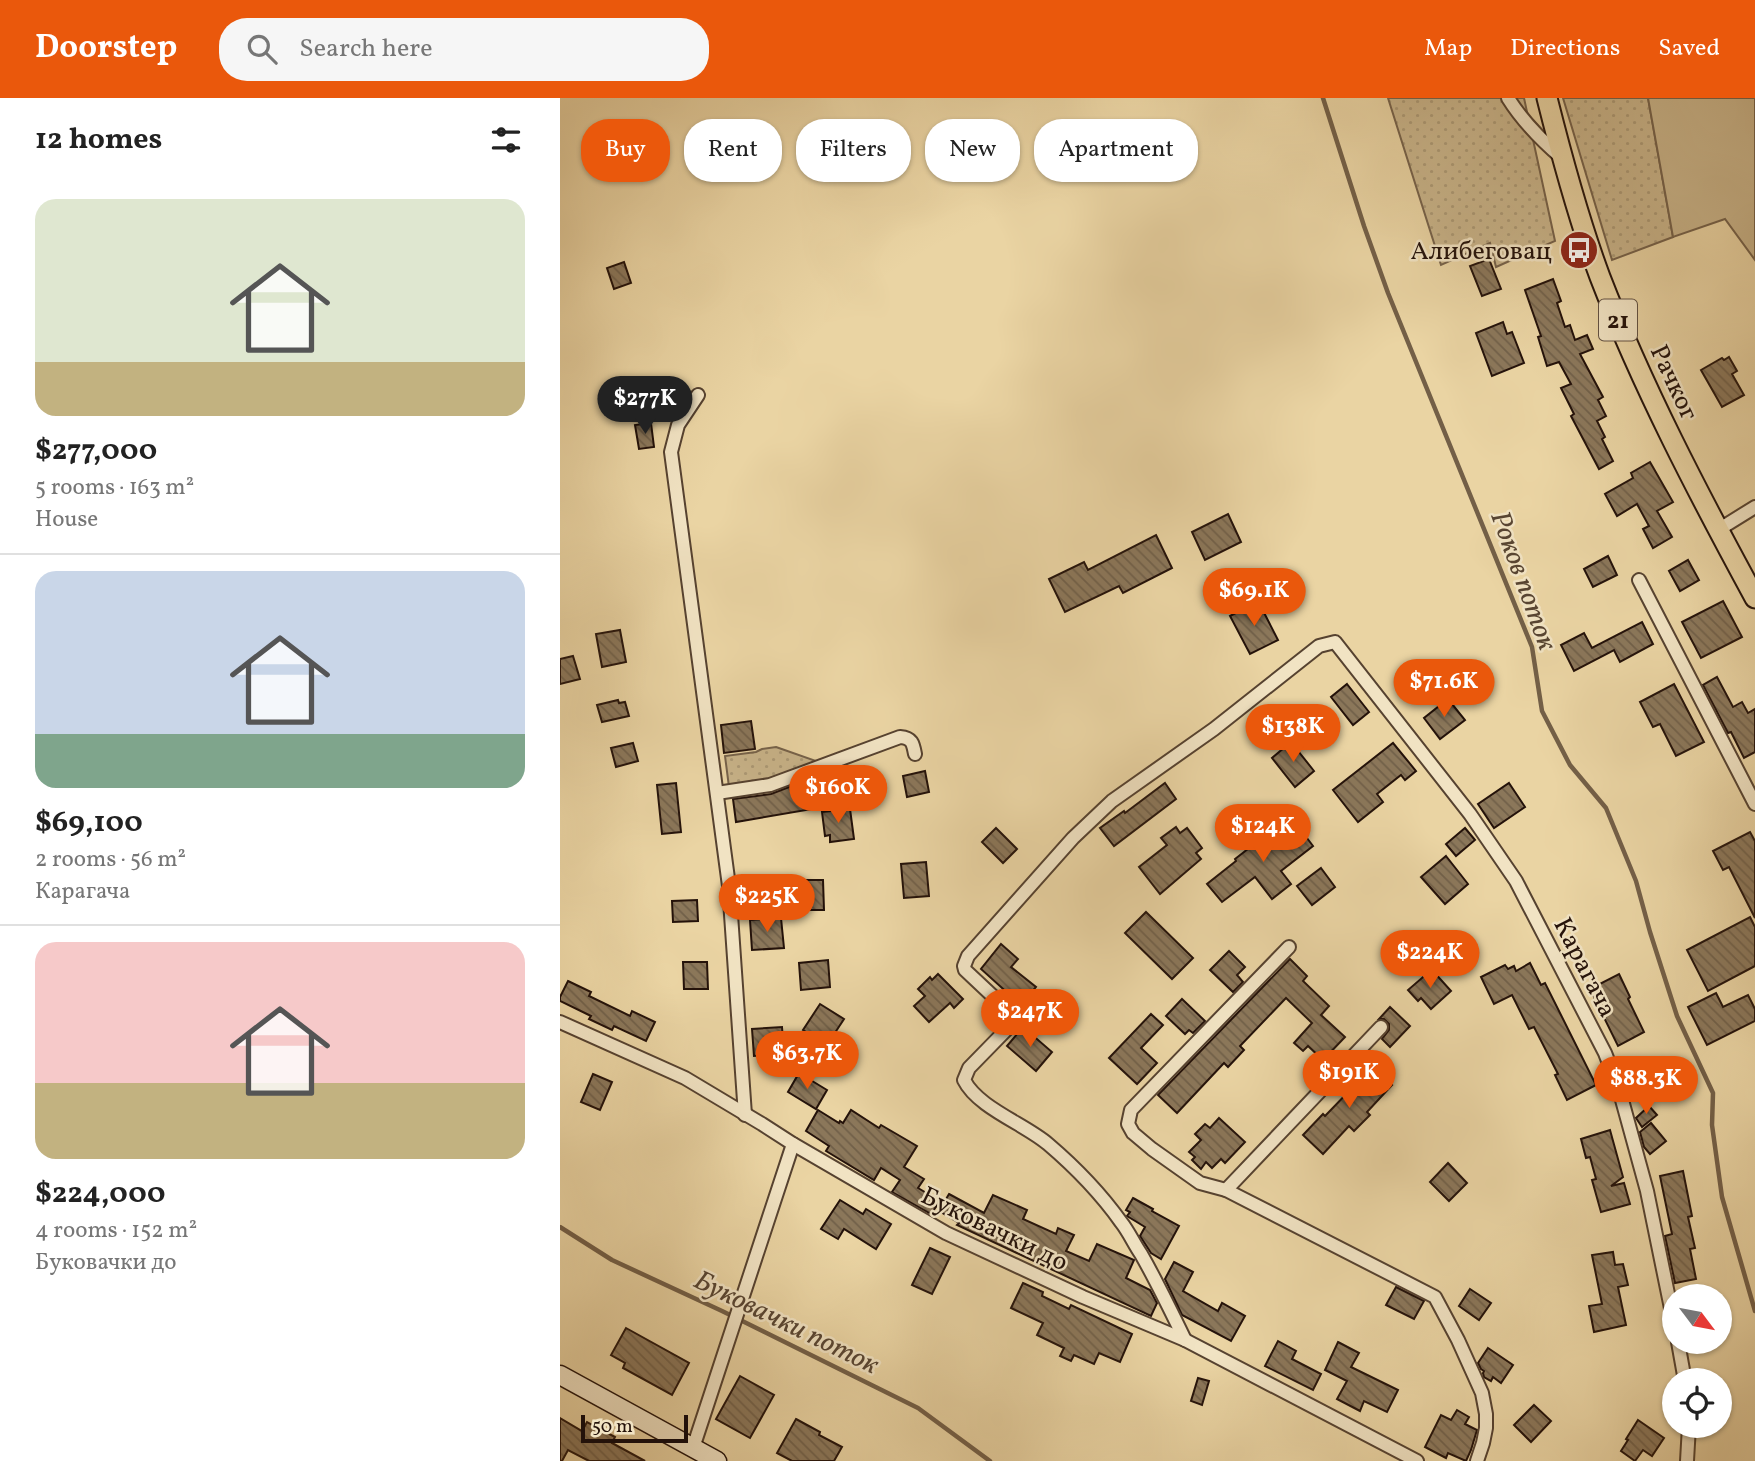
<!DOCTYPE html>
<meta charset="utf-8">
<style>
body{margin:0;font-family:Vollkorn,serif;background:#f6f6f6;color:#222;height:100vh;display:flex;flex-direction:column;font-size:26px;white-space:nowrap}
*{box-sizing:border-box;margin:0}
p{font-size:23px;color:#767676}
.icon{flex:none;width:38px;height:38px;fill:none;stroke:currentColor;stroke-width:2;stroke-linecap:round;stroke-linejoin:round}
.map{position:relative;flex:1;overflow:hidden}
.side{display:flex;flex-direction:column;background:#fff;width:560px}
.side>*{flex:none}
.top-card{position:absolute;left:21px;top:21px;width:665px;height:63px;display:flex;gap:14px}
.needle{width:46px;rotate:122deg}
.fabs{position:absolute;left:1102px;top:1186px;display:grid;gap:14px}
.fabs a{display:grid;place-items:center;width:70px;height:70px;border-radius:50%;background:#fff;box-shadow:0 2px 5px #0004;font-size:35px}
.scale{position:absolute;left:21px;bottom:18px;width:107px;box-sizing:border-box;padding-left:7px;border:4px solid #24120a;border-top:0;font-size:19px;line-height:24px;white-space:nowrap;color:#24120a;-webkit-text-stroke:5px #f1e3c3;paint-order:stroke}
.price{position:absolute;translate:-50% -60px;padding:0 16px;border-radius:24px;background:#ea580c;color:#fff;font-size:23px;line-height:46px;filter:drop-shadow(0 2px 4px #0008)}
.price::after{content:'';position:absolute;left:50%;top:42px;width:21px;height:16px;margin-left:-10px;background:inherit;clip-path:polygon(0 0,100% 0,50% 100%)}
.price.on{background:#222;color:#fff}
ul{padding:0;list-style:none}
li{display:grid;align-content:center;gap:14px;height:371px;padding:0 35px}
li+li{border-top:2px solid #e0e0e0}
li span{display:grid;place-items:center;height:217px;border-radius:21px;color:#555}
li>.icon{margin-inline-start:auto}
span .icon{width:126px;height:126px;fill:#fffc;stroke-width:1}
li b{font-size:30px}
h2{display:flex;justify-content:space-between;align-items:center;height:84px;padding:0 35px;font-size:30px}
.tag{padding:0 24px;border-radius:28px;background:#fff;box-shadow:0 2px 5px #0004;font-size:24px;line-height:63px}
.tag.on{background:#ea580c;color:#fff}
header{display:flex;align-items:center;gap:42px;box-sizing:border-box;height:98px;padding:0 35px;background:#ea580c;color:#fff}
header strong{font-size:33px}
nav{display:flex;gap:38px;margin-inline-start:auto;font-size:24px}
.search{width:490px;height:63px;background:#f6f6f6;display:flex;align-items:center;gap:18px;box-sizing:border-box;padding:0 24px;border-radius:28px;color:#767676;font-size:26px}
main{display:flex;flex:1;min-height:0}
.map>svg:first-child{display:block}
.grass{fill:url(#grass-dots);stroke:#76624a;stroke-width:2}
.garden{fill:#c8b389;stroke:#76624a;stroke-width:2}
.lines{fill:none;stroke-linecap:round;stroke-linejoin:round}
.stream{stroke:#735f47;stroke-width:4.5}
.building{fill:url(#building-back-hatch);stroke:#24120a;stroke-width:2}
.street-casing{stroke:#564230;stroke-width:16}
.secondary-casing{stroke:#24120a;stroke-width:21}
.primary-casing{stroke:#24120a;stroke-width:23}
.street{stroke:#f1e3c3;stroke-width:12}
.secondary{stroke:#f1e3c3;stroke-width:18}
.primary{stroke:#ead4a3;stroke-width:19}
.labels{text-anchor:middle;stroke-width:5;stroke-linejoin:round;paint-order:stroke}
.shield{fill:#f1e3c3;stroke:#625142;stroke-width:2}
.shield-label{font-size:24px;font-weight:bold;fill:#24120a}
.poi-label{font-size:26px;fill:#24120a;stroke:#f1e3c3;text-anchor:end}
.street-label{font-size:26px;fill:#24120a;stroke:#f1e3c3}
.water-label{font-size:28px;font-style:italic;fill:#584532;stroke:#f1e3c3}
</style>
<header>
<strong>Doorstep</strong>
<div class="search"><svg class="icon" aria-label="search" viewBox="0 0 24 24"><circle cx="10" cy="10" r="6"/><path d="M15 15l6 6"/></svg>Search here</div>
<nav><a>Map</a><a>Directions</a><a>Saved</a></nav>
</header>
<main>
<section class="side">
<h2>12 homes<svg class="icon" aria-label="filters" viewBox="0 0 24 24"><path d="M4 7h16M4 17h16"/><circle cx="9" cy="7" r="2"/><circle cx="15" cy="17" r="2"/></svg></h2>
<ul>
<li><span style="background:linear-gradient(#dfe7d0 75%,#c2b280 0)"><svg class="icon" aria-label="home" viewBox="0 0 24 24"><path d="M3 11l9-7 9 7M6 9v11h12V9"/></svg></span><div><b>$277,000</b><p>5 rooms · 163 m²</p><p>House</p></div></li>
<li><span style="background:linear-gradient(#c9d6e8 75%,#7fa58c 0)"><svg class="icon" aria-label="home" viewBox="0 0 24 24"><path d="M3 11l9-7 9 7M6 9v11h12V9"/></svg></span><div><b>$69,100</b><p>2 rooms · 56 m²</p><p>Карагача</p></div></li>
<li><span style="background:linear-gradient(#f6c9c9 65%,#c2b280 0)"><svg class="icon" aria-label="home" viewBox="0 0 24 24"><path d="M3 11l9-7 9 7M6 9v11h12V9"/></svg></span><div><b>$224,000</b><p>4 rooms · 152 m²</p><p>Буковачки до</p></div></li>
</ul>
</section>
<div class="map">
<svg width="1195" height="1363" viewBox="0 0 1195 1363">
<defs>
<pattern id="grass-dots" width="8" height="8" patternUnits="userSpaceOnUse" patternTransform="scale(1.75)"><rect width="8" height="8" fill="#c8b389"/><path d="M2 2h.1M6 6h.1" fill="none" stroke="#ac9975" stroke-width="1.8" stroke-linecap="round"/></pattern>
<pattern id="building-back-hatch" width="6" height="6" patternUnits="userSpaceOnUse" patternTransform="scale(1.75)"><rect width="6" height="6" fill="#8b775a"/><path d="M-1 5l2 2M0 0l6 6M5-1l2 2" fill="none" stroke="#716049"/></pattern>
</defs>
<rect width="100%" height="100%" fill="#ead4a3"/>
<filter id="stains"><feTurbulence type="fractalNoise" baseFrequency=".00286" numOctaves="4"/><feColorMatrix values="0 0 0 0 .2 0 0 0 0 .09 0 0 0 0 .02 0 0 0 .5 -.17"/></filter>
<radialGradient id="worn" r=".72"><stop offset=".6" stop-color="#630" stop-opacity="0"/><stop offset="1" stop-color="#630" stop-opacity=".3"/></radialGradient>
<g class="grass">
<path d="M828 0H964L995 143 936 169 930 145 881 167Z"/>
<path d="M1003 0H1088L1113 139 1052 162Z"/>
<path d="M216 649 256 663 209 683 169 689 165 658 196 654 202 651Z"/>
</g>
<path class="garden" d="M1088 0H1195V162L1165 121 1113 139Z"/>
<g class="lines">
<g class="stream">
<path d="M763 0 804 128 828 195 972 549 982 613 1010 667 1046 710 1076 783 1090 834 1117 918 1153 995 1152 1027 1162 1099 1195 1213"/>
<path d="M0 1129 52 1162 162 1213 358 1310 430 1363"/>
</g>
</g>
<g class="building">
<path d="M929 161 941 191 922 198 910 168Z"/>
<path d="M64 164 71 185 54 191 47 170Z"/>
<path d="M993 181 1001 203 997 205 1005 229 1010 227 1015 242 1027 237 1033 251 1020 256 1043 299 1038 302 1046 318 1037 323 1045 339 1042 341 1053 363 1039 371 1011 318 1014 316 1001 290 1011 286 999 264 987 268 978 239 981 238 965 192Z"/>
<path d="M943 224 947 236 952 234 964 265 932 278 916 235Z"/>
<path d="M1169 259 1177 273 1172 276 1184 297 1162 309 1141 272 1162 260 1164 262Z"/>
<path d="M91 325 94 349 79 351 75 327Z"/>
<path d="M1090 364 1113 404 1097 413 1112 439 1093 450 1083 431 1089 428 1077 406 1057 418 1045 396 1073 380 1071 375Z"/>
<path d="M668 416 681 444 645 462 632 434Z"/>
<path d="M596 437 612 470 563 495 559 488 505 514 489 481 524 464 528 472Z"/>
<path d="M1048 458 1057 477 1033 489 1024 471Z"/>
<path d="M1128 462 1139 482 1120 493 1109 473Z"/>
<path d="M698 503 718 542 690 556 670 518Z"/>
<path d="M1163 503 1182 539 1141 560 1122 524Z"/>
<path d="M1082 524 1093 546 1060 564 1054 552 1014 573 1001 547 1024 535 1032 550Z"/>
<path d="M60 532 66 564 42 569 36 536Z"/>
<path d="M13 558 20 581 0 586V561Z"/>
<path d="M1157 579 1173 609 1182 604 1188 615 1195 611V654L1184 660 1171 634 1168 635 1143 587Z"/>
<path d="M787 586 809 614 793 627 771 599Z"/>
<path d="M1114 586 1144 644 1116 658 1100 626 1093 629 1080 604Z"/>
<path d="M888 601 905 622 880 641 864 620Z"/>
<path d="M58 602 59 605 65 604 69 618 42 624 37 607Z"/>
<path d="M191 623 195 651 164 655 161 627Z"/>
<path d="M731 644 754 673 735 689 712 660Z"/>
<path d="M73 645 78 663 56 669 51 650Z"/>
<path d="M833 645 856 673 845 682 841 677 817 696 823 704 798 724 773 692Z"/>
<path d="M365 673 369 694 347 699 343 678Z"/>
<path d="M253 684 258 710 176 724 173 701 211 696 237 686Z"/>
<path d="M116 685 121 734 102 736 97 687Z"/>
<path d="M605 685 616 701 554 748 540 730 564 713 565 715Z"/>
<path d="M949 685 965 709 934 730 918 706Z"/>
<path d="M290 711 294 741 270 744V737L265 738 262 714Z"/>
<path d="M734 723 753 748 721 773 731 786 712 801 695 779 662 804 647 786 676 763 675 761 697 744 701 749Z"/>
<path d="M616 729 620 735 627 730 642 750 636 755 641 761 600 796 579 769 607 747 601 740Z"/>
<path d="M436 730 457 751 443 765 422 744Z"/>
<path d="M905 730 915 742 896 758 886 746Z"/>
<path d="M1190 734 1195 743V820L1169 769 1163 772 1153 753Z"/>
<path d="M886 758 908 786 885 806 861 779Z"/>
<path d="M366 764 369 798 344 800 341 766Z"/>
<path d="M761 770 775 789 752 807 737 788Z"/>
<path d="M245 782H263L264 812H246Z"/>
<path d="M137 802 138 823 113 824 112 803Z"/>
<path d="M586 814 633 860 612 881 565 835Z"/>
<path d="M1190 819 1195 829V868L1148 893 1127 852Z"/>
<path d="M221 820 224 850 192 852 190 822Z"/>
<path d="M441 846 458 861 451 869 476 889 461 907 421 871Z"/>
<path d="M669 853 685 869 677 877 683 884 673 894 650 872Z"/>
<path d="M730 861 747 878 743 883 769 908 761 917 785 939 763 962 748 948 743 953 734 945 752 925 726 900 680 948 684 952 668 969 664 965 617 1015 598 997Z"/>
<path d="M268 862 270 889 241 892 239 865Z"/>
<path d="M123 864H147L148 891H124Z"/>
<path d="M970 865 981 887 985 885 1036 987 1007 1002 995 977 998 976 974 929 969 931 952 897 934 906 921 879 945 867 948 871 954 868 956 873Z"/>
<path d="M870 873 872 875 873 873 891 893 871 911 861 900 858 903 848 892Z"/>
<path d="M378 876 403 901 394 910 390 905 369 924 354 908 365 898 358 891 370 879 372 882Z"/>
<path d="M1059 876 1070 899 1068 901 1084 934 1058 948 1030 891Z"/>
<path d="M8 883 31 894 29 898 70 918 72 913 95 924 86 943 54 928 52 932 29 921 31 918 0 903V899Z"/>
<path d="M1156 895 1163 909 1188 897 1195 911V923L1147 947 1128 909Z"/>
<path d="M622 901 645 923 633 935 629 932 625 936 606 918Z"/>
<path d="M260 906 284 921 267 947 243 932Z"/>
<path d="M830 909 850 928 830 949 822 941 829 932V926L824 921H819Z"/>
<path d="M591 916 603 927 581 950 597 965 577 986 549 960Z"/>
<path d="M222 929 224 956 194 958 192 931Z"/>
<path d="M463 929 492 954 476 973 447 948Z"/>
<path d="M810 967 832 987 807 1014 810 1017 794 1033 789 1028 763 1056 743 1037 763 1016 765 1018 795 987 793 985Z"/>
<path d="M239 975 267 992 256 1011 228 994Z"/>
<path d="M33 976 52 984 40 1012 21 1004Z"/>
<path d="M1089 1008 1097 1017 1082 1029 1076 1020Z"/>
<path d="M258 1012 279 1025 280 1023 283 1025 291 1012 319 1030 321 1027 357 1048 344 1069 364 1081 358 1090 380 1103 371 1116 332 1094 340 1082 321 1070 314 1082 266 1053 269 1048 246 1033Z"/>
<path d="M659 1020 685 1044 665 1065 661 1061 652 1070 646 1064 641 1071 632 1062 635 1059 629 1054 641 1042 635 1036 645 1026 650 1030Z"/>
<path d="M1091 1025 1106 1043 1090 1056 1084 1049 1080 1034Z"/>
<path d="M1050 1032 1063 1079 1051 1088 1064 1085 1070 1106 1041 1114 1032 1082 1036 1081 1030 1059 1026 1060 1021 1041Z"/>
<path d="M888 1065 907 1085 889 1103 870 1084Z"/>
<path d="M1123 1073 1132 1118 1128 1119 1135 1150 1130 1151 1136 1181 1115 1185 1105 1138 1112 1136 1100 1078Z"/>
<path d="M389 1096 424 1115 433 1097 467 1112 463 1121 496 1136 498 1130 514 1137 506 1153 529 1163 537 1146 574 1162 566 1180 590 1192 597 1205 591 1218 397 1127 399 1125 379 1113Z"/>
<path d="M573 1100 593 1111 592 1113 619 1128 601 1161 591 1155 580 1138 585 1129 567 1118 570 1114 566 1112Z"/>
<path d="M280 1102 303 1116 306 1111 331 1126 316 1151 284 1131 278 1141 261 1131Z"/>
<path d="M370 1150 390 1159 372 1196 352 1187Z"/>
<path d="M1053 1154 1055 1167 1063 1166 1068 1187 1058 1189 1066 1227 1034 1234 1029 1208 1042 1206 1032 1157Z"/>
<path d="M614 1164 633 1174 623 1193 658 1213 662 1205 685 1218 671 1243 622 1217 605 1181Z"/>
<path d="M463 1185 483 1194 482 1198 509 1211 511 1207 572 1236 560 1264 539 1255 534 1266 514 1257 511 1263 500 1258 504 1250 477 1237 483 1225 451 1210Z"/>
<path d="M836 1189 864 1203 854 1221 826 1207Z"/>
<path d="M910 1191 931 1205 919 1222 899 1208Z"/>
<path d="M66 1230 129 1265 112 1297 63 1270 65 1265 51 1257Z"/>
<path d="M718 1243 736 1253 732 1261 761 1276 753 1292 705 1268Z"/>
<path d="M778 1244 799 1255 791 1269 838 1292 827 1314 804 1303 800 1313 777 1301 787 1283 765 1272Z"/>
<path d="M928 1250 953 1267 941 1285 933 1279 931 1283 924 1279 923 1275 924 1273 921 1271 918 1265Z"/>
<path d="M180 1278 214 1297 190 1340 156 1321Z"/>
<path d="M638 1280 649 1283 642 1307 631 1303Z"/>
<path d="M974 1307 991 1323 971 1344 954 1327Z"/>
<path d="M897 1312 909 1319 905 1326 917 1332 911 1352 906 1363 888 1355 886 1360 865 1349 881 1317 891 1322Z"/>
<path d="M0 1320 22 1333 27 1324 55 1339 52 1345 85 1363H29L8 1352 2 1363H0Z"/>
<path d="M236 1321 260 1334 259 1337 282 1349 274 1363H232L217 1355Z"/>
<path d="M1078 1322 1104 1340 1092 1358 1083 1352 1075 1363 1061 1353 1068 1342 1066 1341Z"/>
</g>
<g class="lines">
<defs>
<g id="street">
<path d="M948 0C963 24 981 42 1002 60"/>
<path d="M138 297 118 327 111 354 169 788 185 1017"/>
<path d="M1158 432 1195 409"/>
<path d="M1079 482 1195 706"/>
<path d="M157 695 210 687 340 639C352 640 353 645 355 656"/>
<path d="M729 849 571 1012 568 1026 573 1035 592 1051 640 1085 666 1092 875 1199 898 1242 922 1295 926 1316V1330L923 1345 917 1363"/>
<path d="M0 924 125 980 202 1026 233 1046 386 1135 523 1199 625 1242 857 1363"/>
<path d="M666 1092 821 929"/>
<path d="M625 1242C611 1213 597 1184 581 1156 574 1146 569 1134 561 1124 541 1096 515 1069 488 1046 465 1026 418 1010 404 982L409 970 451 927 455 923V919L405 872 404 868 408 858 513 740 552 703 654 631 759 548 775 544 910 716 956 783 1045 955 1059 991 1087 1093 1115 1230"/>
<path d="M1118 1244 1125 1283"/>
<path d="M133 1350 233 1046"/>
<path d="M1127 1363 1129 1328"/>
</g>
<path id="secondary" d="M0 1277 157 1363"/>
<path id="primary" d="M987 0C1002 60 1018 120 1040 179 1083 290 1138 395 1195 500"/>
</defs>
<use href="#street" class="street-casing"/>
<use href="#secondary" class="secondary-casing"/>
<use href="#primary" class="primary-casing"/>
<use href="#street" class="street"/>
<use href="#secondary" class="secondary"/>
<use href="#primary" class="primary"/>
</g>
<defs>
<symbol id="bus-disc" viewBox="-11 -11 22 22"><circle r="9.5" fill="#8f2418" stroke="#f1e3c3"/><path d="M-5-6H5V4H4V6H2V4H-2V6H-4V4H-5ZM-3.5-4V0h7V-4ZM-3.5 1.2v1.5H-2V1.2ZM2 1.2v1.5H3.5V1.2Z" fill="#fff"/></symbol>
</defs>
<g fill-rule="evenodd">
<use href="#bus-disc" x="997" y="130" width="44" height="44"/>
</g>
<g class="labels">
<rect class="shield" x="1039" y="201.5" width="38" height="41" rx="5"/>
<g class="shield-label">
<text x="1058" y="230">21</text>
</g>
<g class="poi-label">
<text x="992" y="161">Алибеговац</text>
</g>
<g class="street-label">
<text transform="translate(1115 284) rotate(65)" y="9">Рачког</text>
<text transform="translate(1026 869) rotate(63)" y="9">Карагача</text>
<text transform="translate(435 1130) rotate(26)" y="9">Буковачки до</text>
</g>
<g class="water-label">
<text transform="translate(965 482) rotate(70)" y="10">Роков поток</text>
<text transform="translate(227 1223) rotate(26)" y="10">Буковачки поток</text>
</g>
</g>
<rect width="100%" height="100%" filter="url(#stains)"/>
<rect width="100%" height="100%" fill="url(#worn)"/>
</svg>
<div class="fabs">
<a><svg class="needle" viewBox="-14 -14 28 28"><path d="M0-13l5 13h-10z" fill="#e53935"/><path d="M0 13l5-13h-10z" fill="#767676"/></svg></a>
<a><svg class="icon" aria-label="locate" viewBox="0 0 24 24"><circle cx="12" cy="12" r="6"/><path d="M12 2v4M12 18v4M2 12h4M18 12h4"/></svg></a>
</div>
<div class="scale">50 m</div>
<b class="price on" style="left:85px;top:338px">$277K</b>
<b class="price" style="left:694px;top:530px">$69.1K</b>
<b class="price" style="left:884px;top:621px">$71.6K</b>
<b class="price" style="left:733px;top:666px">$138K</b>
<b class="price" style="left:278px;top:727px">$160K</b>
<b class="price" style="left:703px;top:766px">$124K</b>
<b class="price" style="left:207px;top:836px">$225K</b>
<b class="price" style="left:870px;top:892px">$224K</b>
<b class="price" style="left:470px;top:951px">$247K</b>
<b class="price" style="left:247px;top:993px">$63.7K</b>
<b class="price" style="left:789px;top:1012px">$191K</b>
<b class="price" style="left:1086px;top:1018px">$88.3K</b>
<div class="top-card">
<a class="tag on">Buy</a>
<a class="tag">Rent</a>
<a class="tag">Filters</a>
<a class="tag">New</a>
<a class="tag">Apartment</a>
</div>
</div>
</main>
